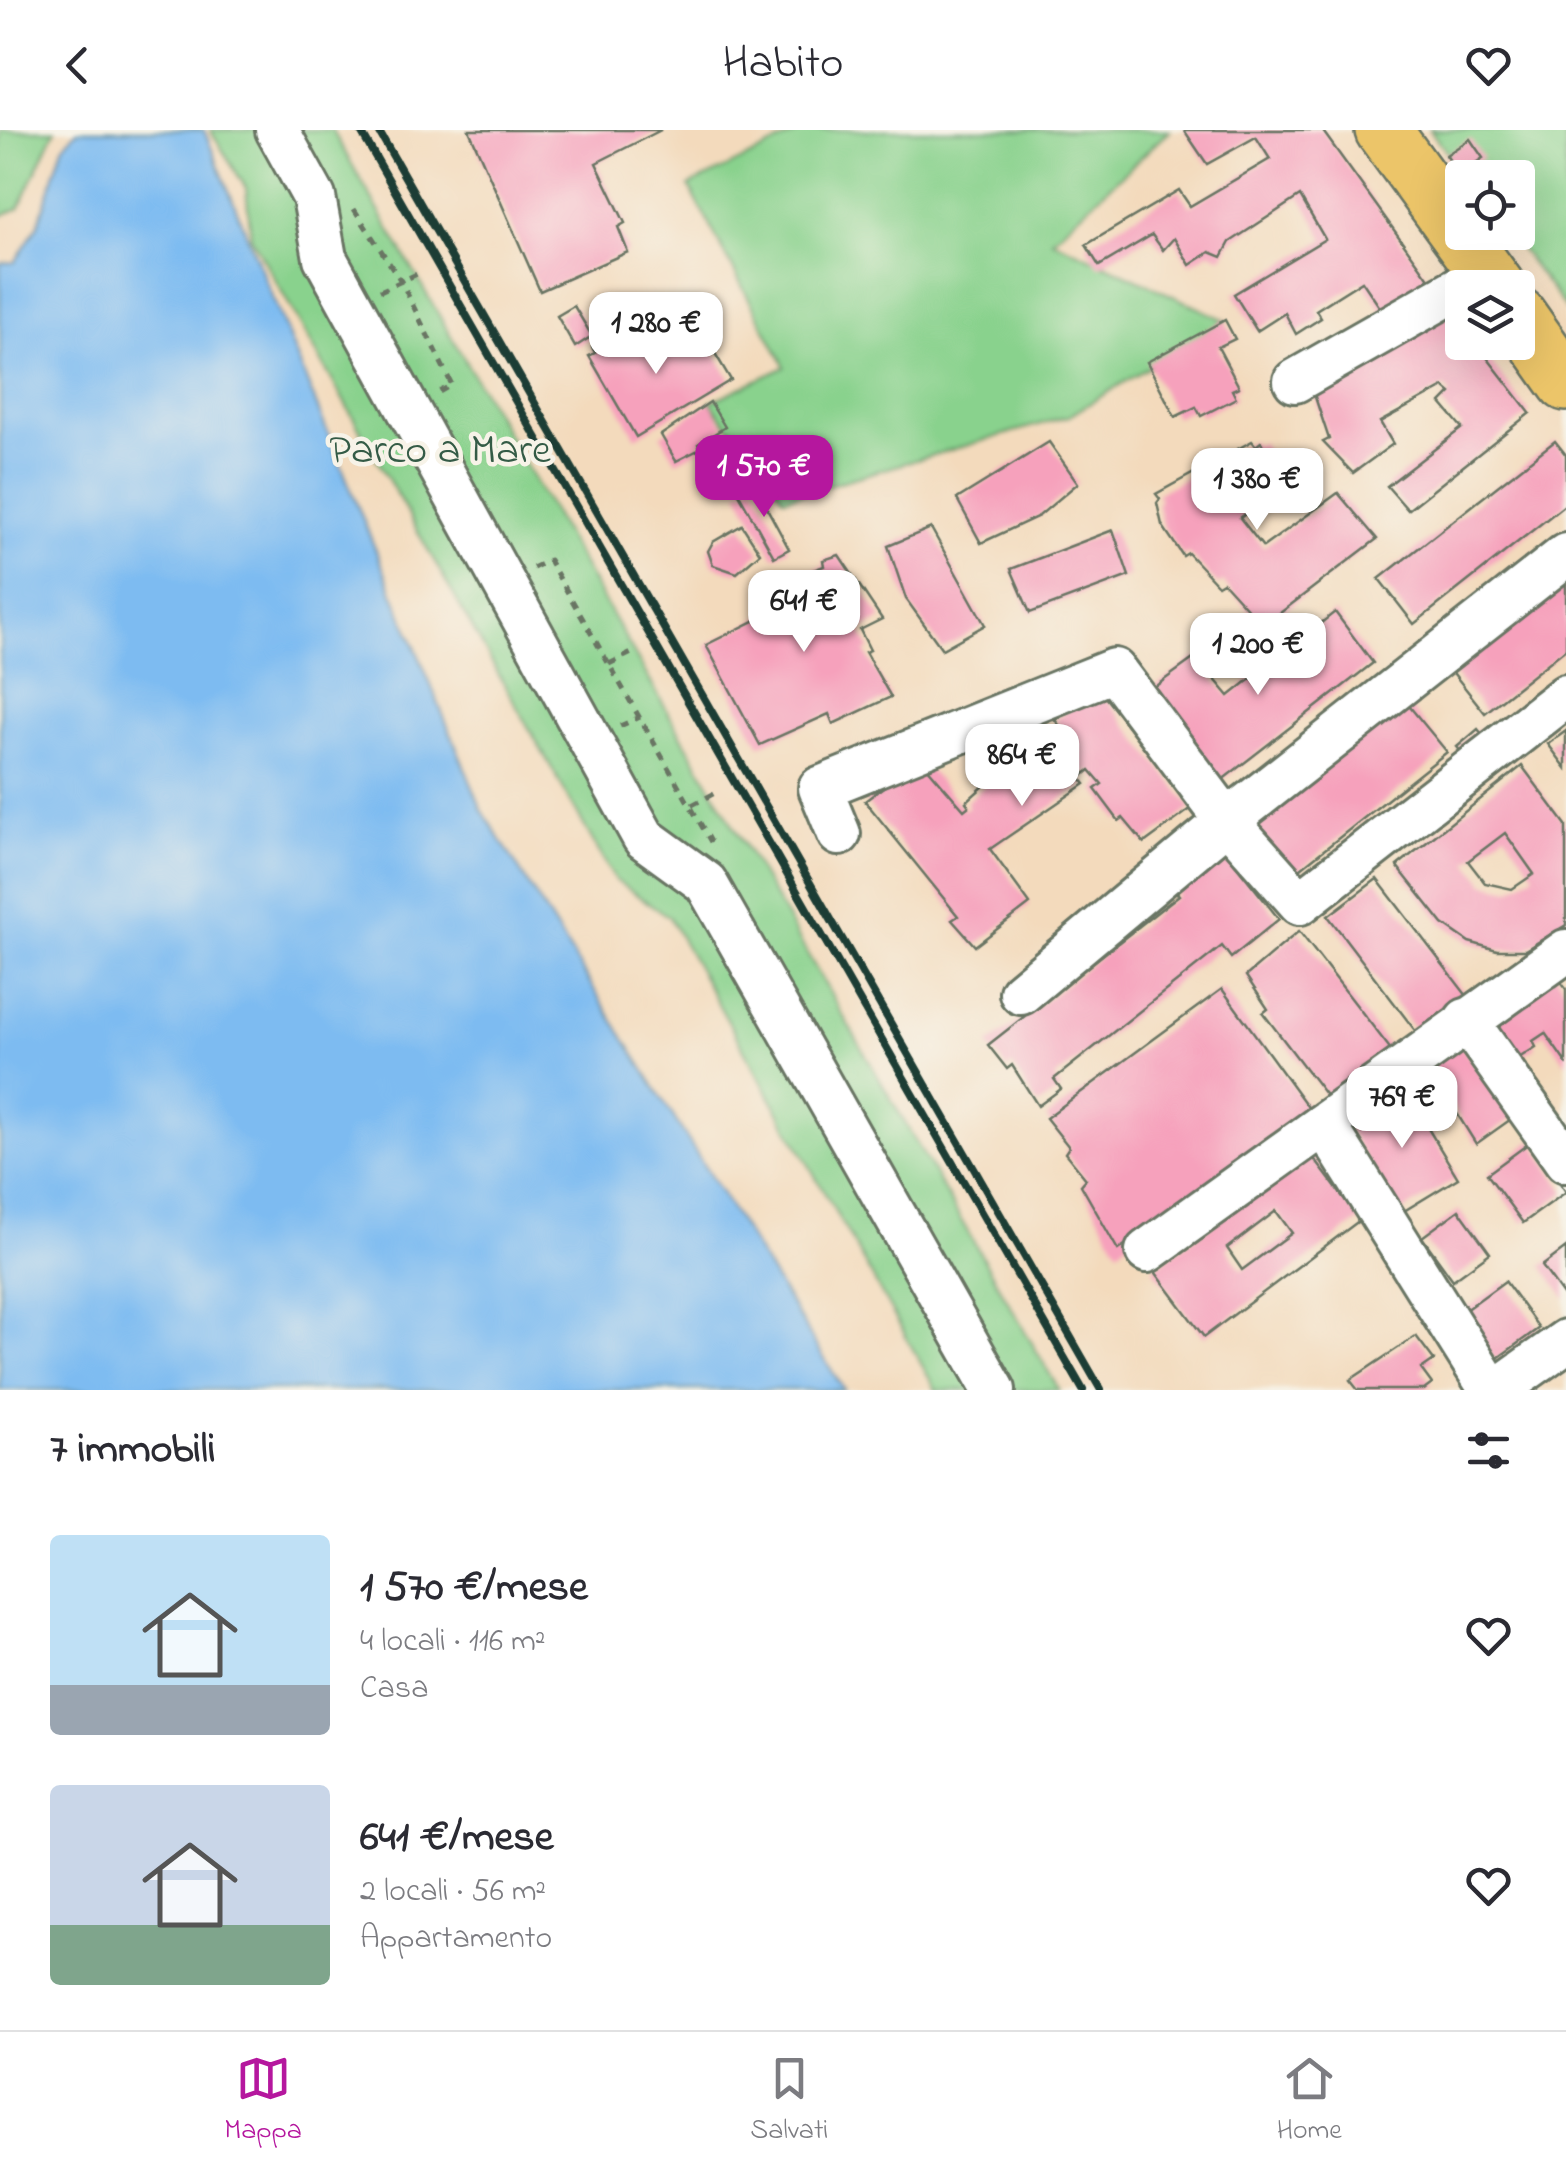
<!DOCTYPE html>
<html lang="it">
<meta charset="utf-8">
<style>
body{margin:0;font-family:"Indie Flower",sans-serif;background:#f7f7f7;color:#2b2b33;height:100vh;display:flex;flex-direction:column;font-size:38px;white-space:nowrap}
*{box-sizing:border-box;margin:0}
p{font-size:32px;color:#7c7c81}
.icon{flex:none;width:55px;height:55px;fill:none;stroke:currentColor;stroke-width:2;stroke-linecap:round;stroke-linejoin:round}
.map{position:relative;height:1260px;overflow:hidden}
.sheet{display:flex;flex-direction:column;background:#fff;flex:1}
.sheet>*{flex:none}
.tools{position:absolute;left:1445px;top:30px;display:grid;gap:20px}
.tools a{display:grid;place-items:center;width:90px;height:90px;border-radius:10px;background:#fff;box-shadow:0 10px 40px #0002;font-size:50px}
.price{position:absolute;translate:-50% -85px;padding:0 22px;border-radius:20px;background:#fff;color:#222;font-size:32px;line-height:65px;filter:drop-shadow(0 2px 5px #0008)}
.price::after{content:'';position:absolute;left:50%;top:60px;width:30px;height:22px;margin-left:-15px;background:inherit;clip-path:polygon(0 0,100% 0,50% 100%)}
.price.active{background:#b5179e;color:#fff}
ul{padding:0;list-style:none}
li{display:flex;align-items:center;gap:30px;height:250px;padding:0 50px}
li span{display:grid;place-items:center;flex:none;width:280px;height:200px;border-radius:10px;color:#555}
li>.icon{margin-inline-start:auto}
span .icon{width:120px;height:120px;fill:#fffc;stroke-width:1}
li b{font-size:42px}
h2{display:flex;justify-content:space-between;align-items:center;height:120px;padding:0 50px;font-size:42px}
header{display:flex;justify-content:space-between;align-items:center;height:130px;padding:0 50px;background:#fff;font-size:45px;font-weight:600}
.menu{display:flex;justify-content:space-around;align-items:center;height:140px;border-top:2px solid #e1e1e2;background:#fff;font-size:28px;color:#7c7c81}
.menu a{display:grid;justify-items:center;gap:5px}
.menu .active{color:#b5179e}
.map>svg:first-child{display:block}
.green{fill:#89d28d;stroke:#548860;stroke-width:2.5}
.water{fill:#7dbbf1;stroke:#4e7c92;stroke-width:2.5}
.building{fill:#f6a1bc;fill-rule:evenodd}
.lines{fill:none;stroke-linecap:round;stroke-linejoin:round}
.minor-casing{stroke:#697464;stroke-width:48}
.major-casing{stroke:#697464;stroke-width:60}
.path{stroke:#697464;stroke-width:5;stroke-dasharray:8 8;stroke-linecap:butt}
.minor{stroke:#fff;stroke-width:42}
.major{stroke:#ecc569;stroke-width:55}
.rail{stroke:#1f3d34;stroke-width:8}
.labels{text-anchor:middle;stroke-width:9;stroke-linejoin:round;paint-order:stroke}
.park-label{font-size:42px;fill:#345b46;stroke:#f7f3e8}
</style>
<header><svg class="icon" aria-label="back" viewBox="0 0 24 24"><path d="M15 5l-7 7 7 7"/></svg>Habito<svg class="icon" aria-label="heart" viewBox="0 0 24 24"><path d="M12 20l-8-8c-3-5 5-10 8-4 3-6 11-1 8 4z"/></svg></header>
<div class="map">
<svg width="1566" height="1260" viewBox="0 0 1566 1260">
<rect width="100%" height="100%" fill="#f7f3e8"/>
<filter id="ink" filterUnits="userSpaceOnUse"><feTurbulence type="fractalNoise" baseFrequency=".01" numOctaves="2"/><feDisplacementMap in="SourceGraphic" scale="20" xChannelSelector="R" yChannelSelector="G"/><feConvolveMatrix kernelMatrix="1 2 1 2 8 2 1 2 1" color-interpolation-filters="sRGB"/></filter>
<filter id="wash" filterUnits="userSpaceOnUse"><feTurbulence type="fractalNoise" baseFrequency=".0048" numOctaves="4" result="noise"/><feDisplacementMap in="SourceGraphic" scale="40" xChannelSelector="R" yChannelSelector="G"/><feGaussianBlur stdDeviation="2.25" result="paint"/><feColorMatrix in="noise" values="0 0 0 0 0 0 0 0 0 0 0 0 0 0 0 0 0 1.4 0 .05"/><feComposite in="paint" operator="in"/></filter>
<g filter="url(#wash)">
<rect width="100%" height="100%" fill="#f3dabc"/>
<g class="green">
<path d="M0 0H55L19 78 0 86Z"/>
<path d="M210 0H332L1059 1260H936L669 787 615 750 251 107 246 58Z"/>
<path d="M804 0H1170L1052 110 1225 190 1069 286 784 368 710 272 785 237 689 56Z"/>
<path d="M1430 0H1566V179L1508 103 1518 102V48L1466 47Z"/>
</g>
<path class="water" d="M77 0H204L482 680 844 1260H0V133L15 132 38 95 63 17Z"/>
<g id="blocks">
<g class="building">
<path d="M469 0H661L596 33 625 93 618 97 628 122 540 161Z"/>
<path d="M1184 0H1322L1435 157 1385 185 1362 151 1316 180 1321 188 1296 204 1285 183 1257 201 1234 164 1325 109 1300 66 1230 112 1222 127 1210 122 1190 135 1174 108 1163 120 1152 105 1099 136 1086 115 1179 60 1190 76 1270 29 1256 7 1207 34Z"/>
<path d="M1470 9 1483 28 1459 44 1446 25Z"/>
<path d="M574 176 592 206 575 217 557 186Z"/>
<path d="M1449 179 1462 197V212H1475L1530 283 1408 380 1387 356 1462 298 1441 273 1451 263 1444 257 1380 292 1393 314 1353 343 1323 312 1329 309 1312 258Z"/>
<path d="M1225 190 1235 209 1218 217 1239 257 1232 260 1236 268 1201 286 1196 277 1175 287 1147 232Z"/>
<path d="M630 194 653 233 703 203 731 250 636 307 589 226 595 223 592 217Z"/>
<path d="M710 272 725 297 698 314 700 319 676 331 661 305Z"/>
<path d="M1252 311 1256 316 1261 312 1284 355 1240 388 1263 417 1338 363 1377 409 1263 496 1223 452 1218 455 1188 423 1183 426 1162 395 1157 373 1160 369 1156 364Z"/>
<path d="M1555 311 1566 325V374L1414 494 1379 449Z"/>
<path d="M1049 312 1078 353 1039 386 981 413 957 369Z"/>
<path d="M754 354 789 419 774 427 738 362Z"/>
<path d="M742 395 760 423 737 443 713 435 708 421 713 412Z"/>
<path d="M931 398 985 495 942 519 906 469 888 416Z"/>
<path d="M1113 400 1129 446 1030 483 1011 439Z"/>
<path d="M839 425 882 489 860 500 870 520 865 522 891 567 833 594 829 584 760 615 706 515 788 474 779 453 824 436 823 430Z"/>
<path d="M1566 447V519L1485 583 1450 539Z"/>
<path d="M1335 482 1373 533 1217 654 1146 563 1196 527 1229 566Z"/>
<path d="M1097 557 1192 678 1144 713 1123 688 1119 691 1095 659 1102 654 1090 640 1080 648 1085 654 990 719 1030 774 975 816 952 790 958 786 865 671 920 629 964 680 969 676 966 672 1005 637 1002 633 1038 605 1042 611 1060 596 1055 590Z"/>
<path d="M1405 571 1447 622 1291 746 1249 697Z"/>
<path d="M1478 599 1491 615 1470 632 1457 617Z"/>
<path d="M1566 601V638L1548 614Z"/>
<path d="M1522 636 1566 695V795L1525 820H1497L1469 812 1443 794 1397 736ZM1505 703 1534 744 1512 759 1485 753 1468 731Z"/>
<path d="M1220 715 1279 789 1231 828 1222 816 1054 949 1061 959 1038 976 1012 935 1007 939 988 915 1179 765 1170 754Z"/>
<path d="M1377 749 1467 866 1417 903 1328 786Z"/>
<path d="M1299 801 1392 921 1331 972 1263 883 1268 879 1246 846Z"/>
<path d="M1554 843 1566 859V933L1545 903 1533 911 1536 917 1514 931 1484 894Z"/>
<path d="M1222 859 1310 980 1118 1120 1081 1055 1086 1049 1065 1023 1069 1017 1046 988Z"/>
<path d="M1459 913 1514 987 1476 1014 1428 937Z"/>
<path d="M1403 957 1458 1048 1399 1084 1346 996Z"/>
<path d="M1532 1011 1566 1062 1523 1093 1487 1044Z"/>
<path d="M1309 1022 1360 1090 1204 1207 1153 1139ZM1276 1081 1292 1103 1242 1140 1227 1118Z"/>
<path d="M1459 1080 1490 1123 1453 1150 1422 1107Z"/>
<path d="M1566 1118V1169L1542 1136Z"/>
<path d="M1505 1151 1539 1198 1495 1230 1461 1183Z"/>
<path d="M1416 1206 1434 1230 1421 1239 1432 1254 1424 1260H1358L1350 1250Z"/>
</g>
</g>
</g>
<g filter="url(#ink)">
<use href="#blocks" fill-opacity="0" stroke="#697464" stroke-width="2.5"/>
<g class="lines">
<defs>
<g id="minor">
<path d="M277 0 314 67 325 128 644 708 706 753 994 1260"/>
<path d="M1295 251 1487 142"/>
<path d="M839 704 820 658 1114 540 1227 691 1300 773 1566 566"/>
<path d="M1021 863 1227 691 1566 425"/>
<path d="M1466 890 1566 1031"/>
<path d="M1326 997 1491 1260"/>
<path d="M1147 1121 1566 821"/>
<path d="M1497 1260 1566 1211"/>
</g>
<g id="major">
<path d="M1383 0 1498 158"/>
<path d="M1518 185 1566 253"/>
</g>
</defs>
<use href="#minor" class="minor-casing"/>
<use href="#major" class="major-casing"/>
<g class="path">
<path d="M354 79 401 151 452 255 437 263"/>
<path d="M380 161 417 144"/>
<path d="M533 438 549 430 711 712"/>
<path d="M609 534 634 522"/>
<path d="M620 596 640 587"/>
<path d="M692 675 715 663"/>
</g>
<use href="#minor" class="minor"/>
<use href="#major" class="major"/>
<g class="rail">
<path d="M360 0 1083 1260"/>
<path d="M378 0 1101 1260"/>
</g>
</g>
</g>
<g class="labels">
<g class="park-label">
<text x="440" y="332">Parco a Mare</text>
</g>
</g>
</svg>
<div class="tools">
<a><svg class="icon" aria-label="locate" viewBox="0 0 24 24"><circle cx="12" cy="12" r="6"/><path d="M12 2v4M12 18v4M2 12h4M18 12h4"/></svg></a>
<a><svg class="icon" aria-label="layers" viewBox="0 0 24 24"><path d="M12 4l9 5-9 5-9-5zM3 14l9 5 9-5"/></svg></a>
</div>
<b class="price" style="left:656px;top:247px">1 280 €</b>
<b class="price active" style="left:764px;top:390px">1 570 €</b>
<b class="price" style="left:1257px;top:403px">1 380 €</b>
<b class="price" style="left:804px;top:525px">641 €</b>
<b class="price" style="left:1258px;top:568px">1 200 €</b>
<b class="price" style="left:1022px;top:679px">864 €</b>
<b class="price" style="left:1402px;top:1021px">769 €</b>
</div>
<section class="sheet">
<h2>7 immobili<svg class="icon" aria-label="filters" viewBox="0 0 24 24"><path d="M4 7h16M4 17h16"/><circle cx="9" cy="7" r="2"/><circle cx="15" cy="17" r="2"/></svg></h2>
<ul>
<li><span style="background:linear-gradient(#bfe0f5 75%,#9aa5b1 0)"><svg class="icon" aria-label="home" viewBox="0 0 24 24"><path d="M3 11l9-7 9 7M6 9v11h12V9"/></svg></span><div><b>1 570 €/mese</b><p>4 locali · 116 m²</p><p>Casa</p></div><svg class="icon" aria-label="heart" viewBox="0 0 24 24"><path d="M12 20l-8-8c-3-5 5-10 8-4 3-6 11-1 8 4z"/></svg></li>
<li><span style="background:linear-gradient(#c9d6e8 70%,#7fa58c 0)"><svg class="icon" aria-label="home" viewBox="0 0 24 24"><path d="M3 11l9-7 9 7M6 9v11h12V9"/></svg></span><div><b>641 €/mese</b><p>2 locali · 56 m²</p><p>Appartamento</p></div><svg class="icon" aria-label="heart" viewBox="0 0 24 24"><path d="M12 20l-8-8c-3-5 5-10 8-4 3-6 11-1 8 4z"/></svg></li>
</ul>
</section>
<nav class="menu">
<a class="active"><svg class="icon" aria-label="map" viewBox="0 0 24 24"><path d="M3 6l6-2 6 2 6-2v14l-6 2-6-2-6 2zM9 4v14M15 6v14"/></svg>Mappa</a>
<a><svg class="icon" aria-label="saved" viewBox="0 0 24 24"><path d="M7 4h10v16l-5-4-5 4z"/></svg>Salvati</a>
<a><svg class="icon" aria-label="home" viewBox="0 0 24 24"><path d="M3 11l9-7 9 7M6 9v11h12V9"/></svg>Home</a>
</nav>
